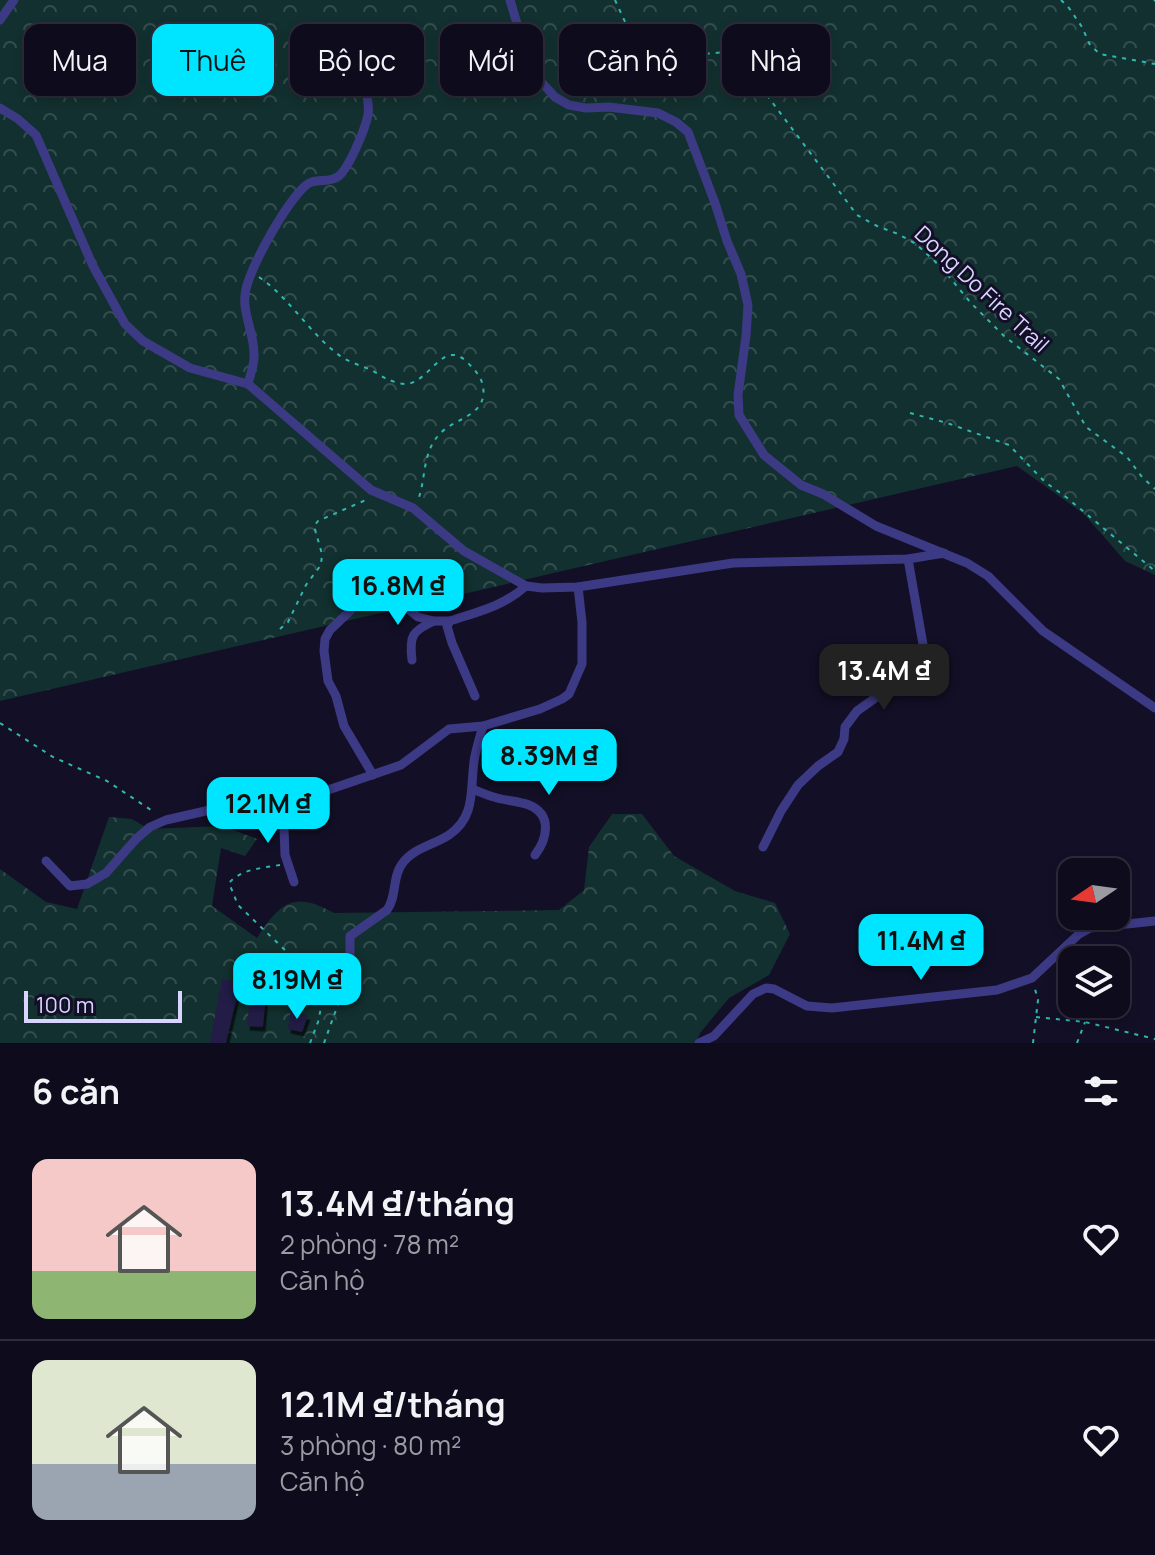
<!DOCTYPE html>
<html lang="vi">
<meta charset="utf-8">
<style>
body{margin:0;font-family:Manrope,sans-serif;background:#1c1929;color:#f1f3f6;height:100vh;display:flex;flex-direction:column;font-size:30px;white-space:nowrap}
*{box-sizing:border-box;margin:0}
p{font-size:26px;color:#9b9ba3}
.icon{flex:none;width:44px;height:44px;fill:none;stroke:currentColor;stroke-width:2;stroke-linecap:round;stroke-linejoin:round}
.map{position:relative;height:1043px;overflow:hidden}
.drawer{display:flex;flex-direction:column;background:#0e0b1c;flex:1}
.drawer>*{flex:none}
.hud{position:absolute;left:24px;top:24px;width:1108px;height:72px;display:flex;gap:16px}
.needle{width:52px;rotate:257deg}
.controls{position:absolute;left:1058px;top:858px;display:grid;gap:16px}
.controls a{display:grid;place-items:center;width:72px;height:72px;border-radius:16px;background:#0e0b1c;box-shadow:0 4px 12px #0003,0 0 0 2px #2e2b3b;font-size:40px}
.scale{position:absolute;left:24px;bottom:20px;width:158px;box-sizing:border-box;padding-left:8px;border:4px solid #d9d4ff;border-top:0;font-size:22px;line-height:28px;white-space:nowrap;color:#d9d4ff;-webkit-text-stroke:6px #130f26;paint-order:stroke}
.price{position:absolute;translate:-50% -68px;padding:0 18px;border-radius:16px;background:#00e5ff;color:#111;font-size:26px;line-height:52px;filter:drop-shadow(0 2px 4px #0008)}
.price::after{content:'';position:absolute;left:50%;top:48px;width:24px;height:18px;margin-left:-12px;background:inherit;clip-path:polygon(0 0,100% 0,50% 100%)}
.price.on{background:#222;color:#fff}
ul{padding:0;list-style:none}
li{display:flex;align-items:center;gap:24px;height:200px;padding:0 32px}
li+li{border-top:2px solid #2e2b3b}
li span{display:grid;place-items:center;flex:none;width:224px;height:160px;border-radius:16px;color:#555}
li>.icon{margin-inline-start:auto}
span .icon{width:96px;height:96px;fill:#fffc;stroke-width:1}
li b{font-size:34px}
h2{display:flex;justify-content:space-between;align-items:center;height:96px;padding:0 32px;font-size:34px}
.tag{padding:0 28px;border-radius:16px;background:#0e0b1c;box-shadow:0 4px 12px #0003,0 0 0 2px #2e2b3b;font-size:28px;line-height:72px}
.tag.on{background:#00e5ff;color:#111}
.map>svg:first-child{display:block}
.forest{fill:url(#forest-crowns)}
.building{fill:#241b47;filter:url(#shadow)}
.lines{fill:none;stroke-linecap:round;stroke-linejoin:round}
.path{stroke:#2fb8b0;stroke-width:2;stroke-dasharray:4 6;stroke-linecap:butt}
.street{stroke:#3d3a85;stroke-width:9}
.labels{text-anchor:middle;stroke-width:6;stroke-linejoin:round;paint-order:stroke}
.street-label{font-size:22px;fill:#d9d4ff;stroke:#130f26}
</style>
<div class="map">
<svg width="1155" height="1043" viewBox="0 0 1155 1043">
<defs>
<pattern id="forest-crowns" width="20" height="18" patternUnits="userSpaceOnUse" patternTransform="scale(2)"><rect width="20" height="18" fill="#12302f"/><path d="M2 6a3 3 0 1 1 6 0M12 15a3 3 0 1 1 6 0" fill="none" stroke="#344d4e"/></pattern>
<filter id="shadow"><feDropShadow dx="2.5" dy="4.5" stdDeviation="0" flood-color="#0009"/></filter>
</defs>
<rect width="100%" height="100%" fill="#130f26"/>
<g class="forest">
<path d="M0 0H1155V575L1125 561 1084 514 1017 466 0 701Z"/>
<path d="M612 814H642L674 856 735 891 775 903 790 934 769 975 729 998 700 1033 696 1043H0V869L46 902 77 909 109 817 132 819 149 829 223 826 257 839 245 856 221 848 212 906 257 938C280 903 293 890 334 913L559 910 584 890 589 847Z"/>
</g>
<g class="building">
<path d="M222 979 240 983 226 1043H210Z"/>
<path d="M251 989 266 994 263 1027 247 1026Z"/>
<path d="M291 1009H299V1015H308L302 1032 288 1029Z"/>
</g>
<g class="lines">
<g class="path">
<path d="M615 0 632 37 638 44 657 53 682 56 737 51 751 55 759 65 766 94 857 215 877 226 898 234 916 244 942 268 970 302 1004 336 1059 379 1086 427 1127 457 1142 477 1155 489"/>
<path d="M1061 0 1069 8 1082 27 1090 45 1100 54 1155 64"/>
<path d="M1154 0 1155 1"/>
<path d="M259 277C291 299 311 336 343 358 352 363 362 366 371 370 377 373 382 377 387 379 392 381 399 384 405 384 429 384 442 339 466 361 474 369 481 376 483 386 488 418 452 417 437 437 422 456 426 479 418 500"/>
<path d="M910 413 947 423 1009 445 1045 482 1066 497 1155 571"/>
<path d="M280 629 288 622 306 585 321 565 322 554 314 526 318 521 368 499"/>
<path d="M0 723 53 757 107 781 154 812"/>
<path d="M280 865C262 868 241 869 229 883L238 905 287 952 316 969"/>
<path d="M1036 1017 1085 1022 1155 1039"/>
<path d="M310 1043 318 1022 326 984"/>
<path d="M324 1043 345 985 347 974"/>
<path d="M1033 1043 1038 1000 1035 989"/>
<path d="M1077 1043 1085 1022"/>
</g>
<g class="street">
<path d="M510 0 531 71 555 97 569 105 586 108 609 107 658 113 676 122 688 132 715 203 727 241 741 274 748 305 746 336 738 395 739 415 764 455 801 485 823 494 876 526 967 563 988 576 1043 631 1155 708"/>
<path d="M0 20 14 0"/>
<path d="M0 108 18 119 36 135 93 266 125 324 143 341 190 368 248 384 371 490 413 508 464 551 526 586 542 588 578 587 733 563 908 559 944 553"/>
<path d="M248 384C250 375 255 364 254 354 254 328 238 309 248 282 257 256 285 205 305 186 314 177 329 184 339 176 350 166 365 129 368 115 370 101 364 86 360 72"/>
<path d="M412 660C409 636 412 631 434 621"/>
<path d="M475 696 452 643 447 626 450 621C477 612 504 606 526 586"/>
<path d="M373 775 344 726 336 696 328 681 324 651 325 639 330 630 351 610 362 589 369 585 399 597 407 608 418 617 434 621H450"/>
<path d="M472 789C480 792 489 796 497 798 508 801 519 801 529 805 553 815 547 839 535 855"/>
<path d="M283 801 285 855 294 882"/>
<path d="M763 847 781 811 798 785 818 766 838 752 844 739 845 727 857 711 910 673 920 664 924 650 908 559"/>
<path d="M46 861 70 886 87 884 106 873 136 839 150 827 166 820 210 810 283 801 313 792 331 789 401 765 449 729 483 726 540 709 562 699 569 694 582 664V622L578 587"/>
<path d="M323 976 350 961V936L387 910C397 897 392 877 402 864 413 848 434 845 449 835 478 815 469 786 475 756 477 746 480 736 483 726"/>
<path d="M699 1043 714 1036 753 994 766 988 774 989 807 1006 832 1008 997 990 1032 978 1079 934 1090 928 1155 921"/>
</g>
</g>
<g class="labels">
<g class="street-label">
<text transform="translate(982 289) rotate(43)" y="8">Dong Do Fire Trail</text>
</g>
</g>
</svg>
<div class="controls">
<a><svg class="needle" viewBox="-14 -14 28 28"><path d="M0-13l5 13h-10z" fill="#e53935"/><path d="M0 13l5-13h-10z" fill="#9b9ba3"/></svg></a>
<a><svg class="icon" aria-label="layers" viewBox="0 0 24 24"><path d="M12 4l9 5-9 5-9-5zM3 14l9 5 9-5"/></svg></a>
</div>
<div class="scale">100 m</div>
<b class="price" style="left:398px;top:627px">16.8M ₫</b>
<b class="price on" style="left:884px;top:712px">13.4M ₫</b>
<b class="price" style="left:549px;top:797px">8.39M ₫</b>
<b class="price" style="left:268px;top:845px">12.1M ₫</b>
<b class="price" style="left:921px;top:982px">11.4M ₫</b>
<b class="price" style="left:297px;top:1021px">8.19M ₫</b>
<div class="hud">
<a class="tag">Mua</a>
<a class="tag on">Thuê</a>
<a class="tag">Bộ lọc</a>
<a class="tag">Mới</a>
<a class="tag">Căn hộ</a>
<a class="tag">Nhà</a>
</div>
</div>
<section class="drawer">
<h2>6 căn<svg class="icon" aria-label="filters" viewBox="0 0 24 24"><path d="M4 7h16M4 17h16"/><circle cx="9" cy="7" r="2"/><circle cx="15" cy="17" r="2"/></svg></h2>
<ul>
<li><span style="background:linear-gradient(#f6c9c9 70%,#8fb573 0)"><svg class="icon" aria-label="home" viewBox="0 0 24 24"><path d="M3 11l9-7 9 7M6 9v11h12V9"/></svg></span><div><b>13.4M ₫/tháng</b><p>2 phòng · 78 m²</p><p>Căn hộ</p></div><svg class="icon" aria-label="heart" viewBox="0 0 24 24"><path d="M12 20l-8-8c-3-5 5-10 8-4 3-6 11-1 8 4z"/></svg></li>
<li><span style="background:linear-gradient(#dfe7d0 65%,#9aa5b1 0)"><svg class="icon" aria-label="home" viewBox="0 0 24 24"><path d="M3 11l9-7 9 7M6 9v11h12V9"/></svg></span><div><b>12.1M ₫/tháng</b><p>3 phòng · 80 m²</p><p>Căn hộ</p></div><svg class="icon" aria-label="heart" viewBox="0 0 24 24"><path d="M12 20l-8-8c-3-5 5-10 8-4 3-6 11-1 8 4z"/></svg></li>
</ul>
</section>
